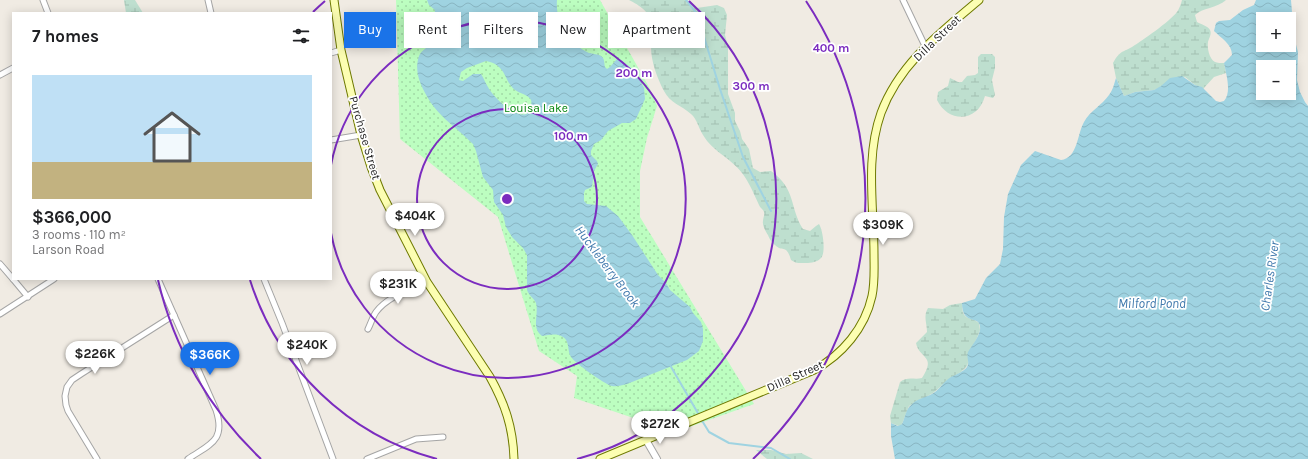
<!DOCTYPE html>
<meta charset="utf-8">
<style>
body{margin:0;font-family:Karla,sans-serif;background:#f6f6f6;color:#202124;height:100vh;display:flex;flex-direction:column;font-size:15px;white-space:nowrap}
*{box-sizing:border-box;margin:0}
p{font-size:13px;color:#757577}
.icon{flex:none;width:22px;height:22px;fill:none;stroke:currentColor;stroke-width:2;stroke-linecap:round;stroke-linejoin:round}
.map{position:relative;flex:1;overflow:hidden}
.panel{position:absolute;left:12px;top:12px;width:320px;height:268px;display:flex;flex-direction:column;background:#fff;border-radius:0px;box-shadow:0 2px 10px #0003}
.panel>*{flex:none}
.hud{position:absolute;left:344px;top:12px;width:380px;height:36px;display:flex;gap:8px}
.fabs{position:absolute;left:1256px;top:12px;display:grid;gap:8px}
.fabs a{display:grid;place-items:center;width:40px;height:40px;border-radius:0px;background:#fff;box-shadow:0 2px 10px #0003;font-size:20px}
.price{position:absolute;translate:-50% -34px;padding:0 9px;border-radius:14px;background:#fff;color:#222;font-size:13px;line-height:26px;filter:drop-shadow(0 1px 2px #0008)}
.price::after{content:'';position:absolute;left:50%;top:24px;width:12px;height:9px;margin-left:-6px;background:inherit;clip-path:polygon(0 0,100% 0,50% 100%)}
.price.active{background:#1a73e8;color:#fff}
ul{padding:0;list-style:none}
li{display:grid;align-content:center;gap:8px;height:212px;padding:0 20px}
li+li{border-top:1px solid #e0e0e0}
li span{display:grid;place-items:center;height:124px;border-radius:0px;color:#555}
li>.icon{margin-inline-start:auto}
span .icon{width:72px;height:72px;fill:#fffc;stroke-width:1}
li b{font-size:17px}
h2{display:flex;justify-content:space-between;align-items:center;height:48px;padding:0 20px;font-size:17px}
.tag{padding:0 14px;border-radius:0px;background:#fff;box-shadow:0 2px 10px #0003;font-size:14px;line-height:36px}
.tag.active{background:#1a73e8;color:#fff}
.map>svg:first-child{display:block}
.wetland{fill:url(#wetland-marsh)}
.park{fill:url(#park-dots)}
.water{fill:url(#water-waves);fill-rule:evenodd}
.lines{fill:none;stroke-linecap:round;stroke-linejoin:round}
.stream{stroke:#9fd3e1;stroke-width:2}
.minor-casing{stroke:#a5a5a5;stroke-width:7}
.tertiary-casing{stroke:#a5a5a5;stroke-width:8}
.secondary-casing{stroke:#6e7900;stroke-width:9}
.minor{stroke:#fff;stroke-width:5}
.tertiary{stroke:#fff;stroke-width:6}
.secondary{stroke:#fcfeb2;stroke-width:7}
.ring{fill:none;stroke:#7b2cbf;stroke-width:2}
.labels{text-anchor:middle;stroke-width:3.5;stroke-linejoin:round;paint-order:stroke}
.street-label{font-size:12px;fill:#1e1e1e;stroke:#fff}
.park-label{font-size:12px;fill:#03840b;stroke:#fff}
.water-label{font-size:13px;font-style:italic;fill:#4079ad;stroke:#fff}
.centre{fill:#7b2cbf;stroke:#fff;stroke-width:2}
.ring-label{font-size:12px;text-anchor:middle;font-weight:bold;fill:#7b2cbf;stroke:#fff;stroke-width:3.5;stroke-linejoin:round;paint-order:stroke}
</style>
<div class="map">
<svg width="1308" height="459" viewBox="0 0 1308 459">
<defs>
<pattern id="wetland-marsh" width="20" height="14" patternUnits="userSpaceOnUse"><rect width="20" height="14" fill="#bedfcf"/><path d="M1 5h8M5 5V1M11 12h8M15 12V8" fill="none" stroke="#a3bfb1"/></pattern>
<pattern id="park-dots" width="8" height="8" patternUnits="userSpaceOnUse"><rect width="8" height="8" fill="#bcfec0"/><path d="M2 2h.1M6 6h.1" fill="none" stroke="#a1d9a5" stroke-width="1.8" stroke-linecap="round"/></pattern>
<pattern id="water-waves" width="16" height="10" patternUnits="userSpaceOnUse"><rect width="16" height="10" fill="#9fd3e1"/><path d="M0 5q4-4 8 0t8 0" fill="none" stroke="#88b5c1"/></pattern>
</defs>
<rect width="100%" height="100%" fill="#f0ebe3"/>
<g class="wetland">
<path d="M124 0H135L143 13H126Z"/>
<path d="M629 0H687L697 8 717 5 724 8 727 15 725 35 728 46V94L735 113V121L740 131 742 139 749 149 753 168 760 172 771 171C797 190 789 207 803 229L810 231 816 226 819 224C823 230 826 253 821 258 818 262 811 263 806 263 800 263 796 264 791 260 786 243 783 253 775 245 772 243 769 238 768 235 766 232 762 225 763 221 763 218 765 215 764 212 763 209 760 208 759 205 754 194 749 182 742 173 731 158 713 152 703 135 699 129 697 119 691 114 681 105 670 103 664 91 657 78 651 61 651 47 650 40 653 33 652 26 652 13 639 5 629 0Z"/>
<path d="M1182 0H1226C1217 8 1202 8 1195 15L1197 22C1200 24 1208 26 1210 30 1212 34 1209 38 1208 42 1207 47 1209 59 1215 62 1217 63 1221 63 1224 63L1226 73 1214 77 1203 89 1195 85 1185 77 1154 90 1135 92 1124 96 1116 78 1113 63C1120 51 1121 53 1132 47 1143 40 1169 22 1177 12 1179 9 1181 4 1182 0Z"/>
<path d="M981 54H992L995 57V68L992 80 995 95 993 98 985 96C978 122 949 124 937 100L938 92 948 86 950 78 958 82H962L967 76 975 75 978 73V57Z"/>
<path d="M962 303C962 322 969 315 979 323L980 330 977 338 968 355V363L967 366 961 372 948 380 933 393 909 406 902 424 899 426 891 423 890 416 900 382C907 376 914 380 922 378 937 355 919 359 916 343L927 332C927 323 923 316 928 308L943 309 950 305Z"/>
<path d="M756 450H771L786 454 801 453 813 459H767Z"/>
</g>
<path class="park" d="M396 0H600L649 87 657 106 647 138 640 171V217L754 404 675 432 574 398 577 376 539 351 498 217 400 139Z"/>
<g class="water">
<path d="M427 0H557C555 22 569 44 589 53 593 54 598 54 601 56 605 58 604 64 605 67L607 69 610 67 617 59 621 60 635 71 644 88 645 99 636 119 630 123H622L608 131 601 140 594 144 591 151V155L597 161 598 164 594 171 592 187 585 190 584 193V201L587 204 606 206 618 216 632 235 658 275 666 283 670 290 690 307 693 313 701 322 703 329V341L699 351 687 360 627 384C622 385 617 387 612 386 604 384 575 363 571 357 567 351 570 341 563 337 556 333 550 335 542 336 531 328 539 315 536 303 534 298 529 296 527 290V255L523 248 512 237 506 227 503 215 494 202 493 190 483 177 476 151 473 144C453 124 436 116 423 89 418 79 415 68 419 56 422 49 430 47 433 40 436 36 432 30 432 25 432 20 435 15 435 10L429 5ZM486 61C507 65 503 80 515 90 519 93 529 95 531 100 532 103 531 109 529 112 519 123 492 96 488 87 485 83 484 78 481 74H473L463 81 459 80 461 72 467 68Z"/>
<path d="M1256 0H1291L1294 37 1298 52 1297 80 1300 92 1305 102 1308 106V459H895L891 436V423L898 426 902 424C905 418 906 409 911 405 917 399 923 398 930 395 939 391 943 382 951 377 957 374 963 372 967 367 970 362 966 357 968 352 972 345 978 339 980 330 982 313 962 328 962 303L975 299 986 278 1000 264 1003 249 1004 217 1008 194 1021 165 1035 151 1061 160C1078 158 1077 134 1084 122 1090 111 1102 105 1109 95 1113 90 1114 84 1116 78L1124 96 1135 92 1154 90 1161 86 1170 78 1182 76 1195 85 1202 87 1216 101 1220 102 1224 101C1232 92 1226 74 1224 63L1232 55C1232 44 1221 38 1214 31L1216 23 1219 21 1230 20 1243 10 1254 5ZM1263 19H1289V45H1263ZM1263 67H1289V93H1263Z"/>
</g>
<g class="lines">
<g class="stream">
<path d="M686 0 697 14 720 89 743 157 771 211"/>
<path d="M670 365 699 415"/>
<path d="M701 419 709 432 729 443 771 448 790 459"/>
</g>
<defs>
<g id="minor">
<path d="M43 0 48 13"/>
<path d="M208 0 211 13"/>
<path d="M903 0 925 46"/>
<path d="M331 53 341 50"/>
<path d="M0 75 13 68"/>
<path d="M331 140 361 135"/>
<path d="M0 264 13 279"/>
<path d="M13 279 28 297"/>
<path d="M158 279 216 410C226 441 210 444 188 459"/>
<path d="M264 279 282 323 333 459"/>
<path d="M0 314 54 279"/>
<path d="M368 329C371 323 373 316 376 312 388 296 410 290 427 282"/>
<path d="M97 459 68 411 66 405 65 396 67 387 72 380 81 374 174 315"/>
<path d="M367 459 416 439 443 437"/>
</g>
<path id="tertiary" d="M646 440 657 459"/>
<g id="secondary">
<path d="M334 0 341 50 361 135 371 167 380 190 427 282 490 377C505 404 513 427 514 459"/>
<path d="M600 459 814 370C842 355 865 328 872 296 875 282 874 268 874 254 874 207 865 158 881 113 899 64 941 32 979 0"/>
</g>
</defs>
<use href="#minor" class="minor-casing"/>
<use href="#tertiary" class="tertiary-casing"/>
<use href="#secondary" class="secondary-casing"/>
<use href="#minor" class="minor"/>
<use href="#tertiary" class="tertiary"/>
<use href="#secondary" class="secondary"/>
</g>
<g class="ring">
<circle cx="507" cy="199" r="90"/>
<path d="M331 165A179 179 0 1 1 331 233"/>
<path d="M437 459A269 269 0 0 1 250 280M313 12A269 269 0 0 1 325 1M689 1A269 269 0 0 1 577 459"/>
<path d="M261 459A358 358 0 0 1 158 280M806 1A358 358 0 0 1 753 459"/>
</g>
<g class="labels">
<g class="street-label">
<text transform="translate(937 38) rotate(-44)" y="4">Dilla Street</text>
<text transform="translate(365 138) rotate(74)" y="4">Purchase Street</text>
<text transform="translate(795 376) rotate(-24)" y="4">Dilla Street</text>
</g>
<g class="park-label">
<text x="536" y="112">Louisa Lake</text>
</g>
<g class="water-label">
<text transform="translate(608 266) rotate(53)" y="5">Huckleberry Brook</text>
<text transform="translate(1269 276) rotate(-82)" y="5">Charles River</text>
<text x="1152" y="308">Milford Pond</text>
</g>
</g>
<circle cx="507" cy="199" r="6" class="centre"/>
<g class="ring-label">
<text x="831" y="52">400 m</text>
<text x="634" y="77">200 m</text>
<text x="751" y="90">300 m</text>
<text x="571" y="140">100 m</text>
</g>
</svg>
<div class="fabs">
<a>+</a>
<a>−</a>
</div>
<b class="price" style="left:415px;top:237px">$404K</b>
<b class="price" style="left:883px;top:246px">$309K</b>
<b class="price" style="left:398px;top:305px">$231K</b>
<b class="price" style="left:307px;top:366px">$240K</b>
<b class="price" style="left:95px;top:375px">$226K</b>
<b class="price active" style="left:210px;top:376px">$366K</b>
<b class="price" style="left:660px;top:445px">$272K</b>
<div class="hud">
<a class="tag active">Buy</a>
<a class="tag">Rent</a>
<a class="tag">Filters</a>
<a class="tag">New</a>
<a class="tag">Apartment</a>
</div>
<section class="panel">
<h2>7 homes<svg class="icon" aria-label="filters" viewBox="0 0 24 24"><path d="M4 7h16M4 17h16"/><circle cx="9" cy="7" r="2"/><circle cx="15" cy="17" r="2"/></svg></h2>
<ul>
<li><span style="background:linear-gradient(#bfe0f5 70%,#c2b280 0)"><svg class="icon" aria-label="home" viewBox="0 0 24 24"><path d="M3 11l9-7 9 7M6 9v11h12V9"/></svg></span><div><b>$366,000</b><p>3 rooms · 110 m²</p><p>Larson Road</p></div></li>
</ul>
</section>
</div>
